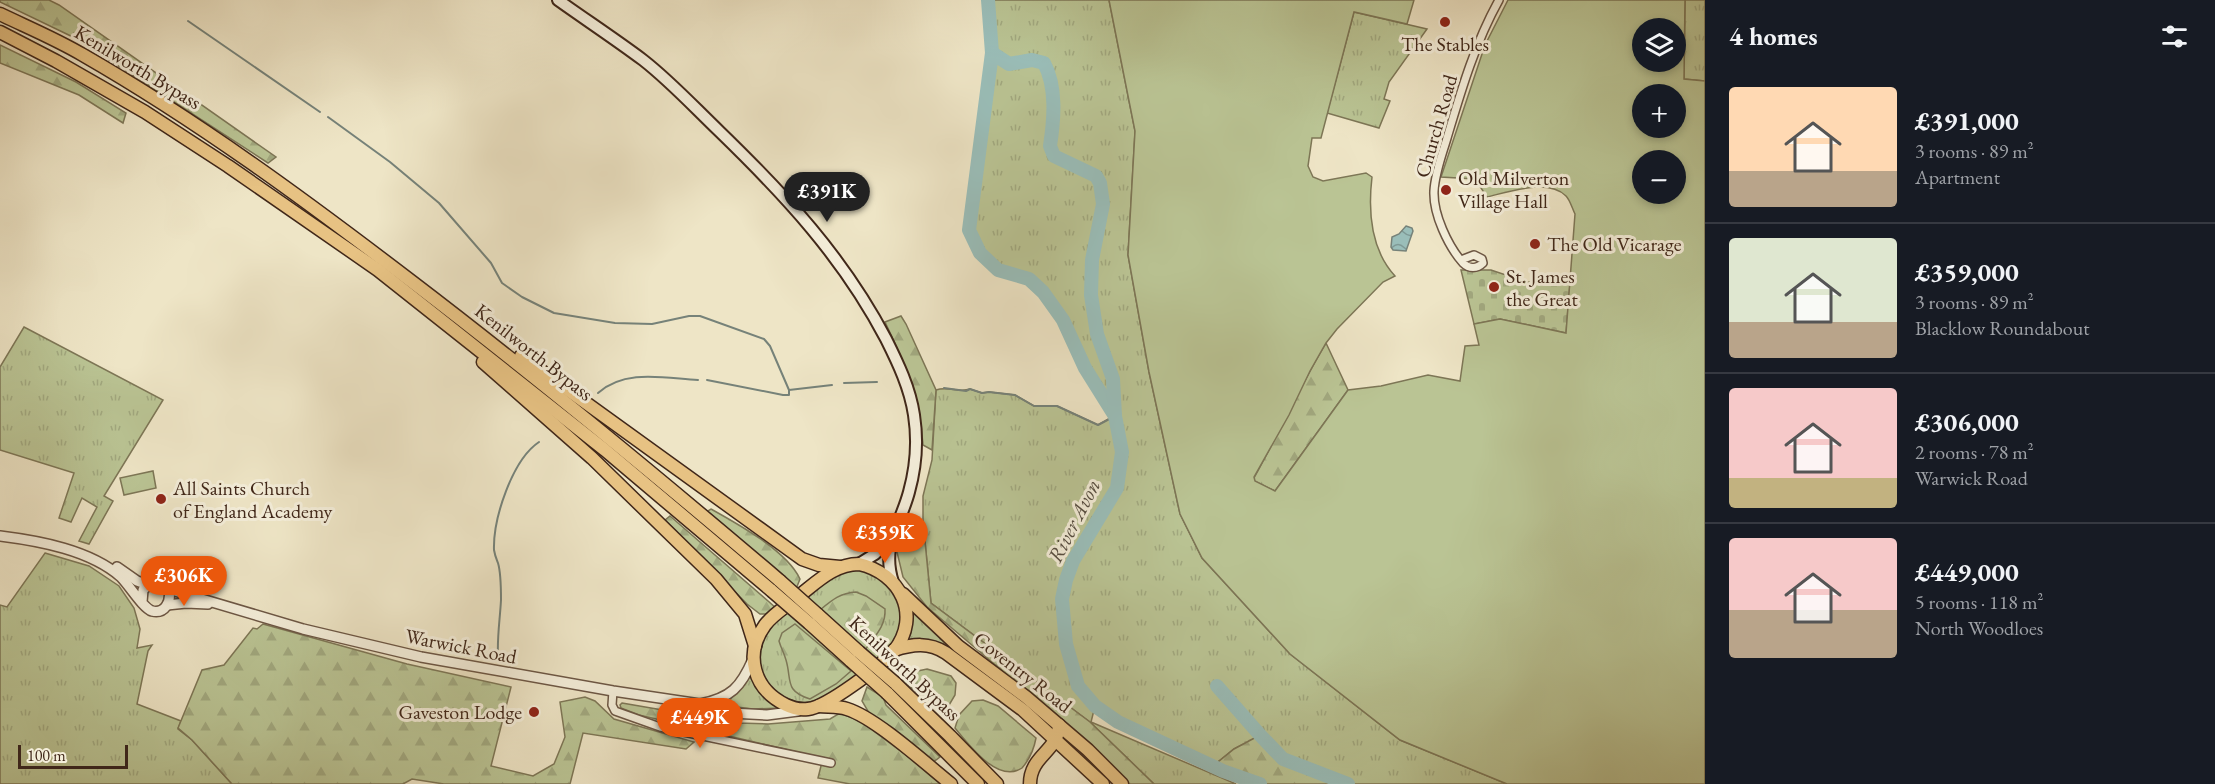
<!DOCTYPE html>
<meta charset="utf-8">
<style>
body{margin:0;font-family:"EB Garamond",serif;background:#20242c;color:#f1f3f6;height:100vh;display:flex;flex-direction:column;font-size:22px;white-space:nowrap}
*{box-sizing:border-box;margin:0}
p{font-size:20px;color:#9ea1a6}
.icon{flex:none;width:33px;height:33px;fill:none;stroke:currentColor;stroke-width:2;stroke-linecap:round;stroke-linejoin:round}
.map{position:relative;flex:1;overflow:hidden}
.panel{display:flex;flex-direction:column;background:#171b24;width:510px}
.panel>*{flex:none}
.tools{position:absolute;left:1632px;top:18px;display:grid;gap:12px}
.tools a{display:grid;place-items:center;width:54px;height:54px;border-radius:50%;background:#171b24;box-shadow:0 3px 9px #0003;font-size:30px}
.scale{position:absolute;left:18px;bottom:15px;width:110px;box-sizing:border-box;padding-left:6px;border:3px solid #402719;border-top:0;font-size:16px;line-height:21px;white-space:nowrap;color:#402719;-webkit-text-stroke:4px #f4eeda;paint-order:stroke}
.price{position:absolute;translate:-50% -51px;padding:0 14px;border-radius:21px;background:#ea580c;color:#fff;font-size:20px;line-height:39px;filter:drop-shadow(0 2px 3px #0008)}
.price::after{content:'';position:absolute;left:50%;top:36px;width:18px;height:14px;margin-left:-9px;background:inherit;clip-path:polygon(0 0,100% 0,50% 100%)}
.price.active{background:#222;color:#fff}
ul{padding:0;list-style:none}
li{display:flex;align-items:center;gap:18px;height:150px;padding:0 24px}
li+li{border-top:2px solid #363941}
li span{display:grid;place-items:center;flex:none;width:168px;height:120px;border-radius:6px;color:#555}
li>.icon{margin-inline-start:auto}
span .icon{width:72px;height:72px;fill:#fffc;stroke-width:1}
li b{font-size:26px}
h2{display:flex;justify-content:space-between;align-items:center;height:72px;padding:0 24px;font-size:26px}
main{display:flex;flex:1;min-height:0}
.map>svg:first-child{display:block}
.grass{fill:url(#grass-tufts);stroke:#7d7656;stroke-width:1.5}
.forest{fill:url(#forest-firs);stroke:#7d7656;stroke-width:1.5}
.cemetery{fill:url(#cemetery-stones);stroke:#7d7656;stroke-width:1.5}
.park{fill:#bac494;stroke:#7d7656;stroke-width:1.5;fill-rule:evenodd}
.water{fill:url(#water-waves);stroke:#768279;stroke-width:1.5}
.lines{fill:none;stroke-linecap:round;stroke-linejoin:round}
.stream{stroke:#768279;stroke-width:2}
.river{stroke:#9abeb9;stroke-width:14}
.minor-casing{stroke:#6c5644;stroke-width:10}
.tertiary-casing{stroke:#6c5644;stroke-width:12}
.secondary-casing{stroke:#402719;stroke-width:14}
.primary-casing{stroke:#402719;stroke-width:15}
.trunk-casing{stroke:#402719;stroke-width:15}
.minor{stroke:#f4eeda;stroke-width:7}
.tertiary{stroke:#f4eeda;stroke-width:9}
.secondary{stroke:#f4eeda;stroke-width:10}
.primary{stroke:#e7c283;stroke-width:12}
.trunk{stroke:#e7c283;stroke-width:12}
.trunk-bridge-casing{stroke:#402719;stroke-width:15;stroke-linecap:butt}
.trunk-bridge{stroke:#e7c283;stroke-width:12}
.poi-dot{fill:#8f2418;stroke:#f4eeda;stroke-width:2}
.labels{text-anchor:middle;stroke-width:6;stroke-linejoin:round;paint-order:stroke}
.poi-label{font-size:20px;fill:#402719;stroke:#f4eeda;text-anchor:start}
.street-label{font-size:20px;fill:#402719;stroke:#f4eeda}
.water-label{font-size:21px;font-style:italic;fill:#564d41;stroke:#f4eeda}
</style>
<main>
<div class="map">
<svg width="1705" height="784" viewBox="0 0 1705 784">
<defs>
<pattern id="grass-tufts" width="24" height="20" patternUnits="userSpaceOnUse" patternTransform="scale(1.5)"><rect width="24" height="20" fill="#bac494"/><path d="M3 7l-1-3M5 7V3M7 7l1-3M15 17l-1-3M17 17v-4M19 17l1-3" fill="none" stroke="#a1a87f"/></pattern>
<pattern id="forest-firs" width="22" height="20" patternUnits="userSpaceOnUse" patternTransform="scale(1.5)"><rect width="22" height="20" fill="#bac494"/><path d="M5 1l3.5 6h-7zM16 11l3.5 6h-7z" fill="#a1a87f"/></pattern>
<pattern id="cemetery-stones" width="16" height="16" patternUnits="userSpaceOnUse" patternTransform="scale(1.5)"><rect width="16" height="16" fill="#bac494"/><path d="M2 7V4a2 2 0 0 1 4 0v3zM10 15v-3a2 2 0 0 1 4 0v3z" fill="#a1a87f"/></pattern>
<pattern id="water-waves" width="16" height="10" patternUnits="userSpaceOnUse" patternTransform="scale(1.5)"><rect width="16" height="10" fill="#9abeb9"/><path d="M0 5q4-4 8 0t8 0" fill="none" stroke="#7f9a96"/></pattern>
</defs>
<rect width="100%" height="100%" fill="#eee5c6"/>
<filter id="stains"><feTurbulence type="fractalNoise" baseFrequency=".00333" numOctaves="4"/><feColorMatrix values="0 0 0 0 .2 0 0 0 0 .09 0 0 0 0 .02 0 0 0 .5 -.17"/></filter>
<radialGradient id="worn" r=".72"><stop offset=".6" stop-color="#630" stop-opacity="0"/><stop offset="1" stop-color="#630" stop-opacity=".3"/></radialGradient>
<g class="grass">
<path d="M988 0H1109L1135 131 1128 255 1149 372 1180 514 1202 558 1290 654 1400 740 1507 784H1348L1283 759 1260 736 1234 749 1213 766 1118 722 1095 706 1091 722 1236 784H1154L1090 722 931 603 923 521V496L932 460 936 390C948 386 959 393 970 389L982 393 989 392 1015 395 1034 406H1057L1098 425 1114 416 1085 368 1063 320 1043 292 1029 279 998 270 980 253 969 230 992 53Z"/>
<path d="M1685 0H1705V81L1684 79Z"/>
<path d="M1354 12 1427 29 1389 82 1384 99 1390 101 1379 128 1327 113Z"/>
<path d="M24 327 163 400 104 496 113 501 89 544 79 541 97 507 82 498 71 522 59 518 74 473 0 450V367Z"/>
<path d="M45 553 89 566 119 586 134 608 140 629 137 648 152 645 148 651 137 704 181 721 178 729 192 740 232 784H0V605L7 607Z"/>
<path d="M860 569C874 572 889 582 895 595 900 606 903 618 900 630 894 649 837 694 818 700 812 702 805 703 800 702 785 700 774 693 766 681 758 668 756 652 762 637 768 624 815 584 829 576 839 571 849 570 860 569Z"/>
<path d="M909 606 1041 718 1048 726 958 657 904 643Z"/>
<path d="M751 674 781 708 753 709 712 704Z"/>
</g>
<g class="forest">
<path d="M0 0H49L59 5 276 157 268 163 77 39 0 2Z"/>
<path d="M0 45 76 82 126 113 123 123 79 95 0 63Z"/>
<path d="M901 316 906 324 936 390 932 450 923 445C920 398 905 364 885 322Z"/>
<path d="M1326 343 1348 390 1275 491 1254 481V478C1279 433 1300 386 1326 343Z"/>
<path d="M711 509C738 524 787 551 800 579L796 589 706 512Z"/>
<path d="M670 516 776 608 769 614H760L747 604 665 520Z"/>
<path d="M906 519 923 521 931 603 1090 722 1154 784H1127L1091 746 927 607 903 577 897 552Z"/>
<path d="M856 592 866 596 885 609C886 626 875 636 865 650L820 610C832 600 840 593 856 592Z"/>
<path d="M263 624 407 664 511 687 491 766 533 776 554 764 565 737 560 702 585 697 595 701 614 719 694 742 686 749 583 733 570 784H444L412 779 403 784H232L192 740 178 728 202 670 224 665 253 628 257 629Z"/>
<path d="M795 624 851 671 836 684 810 699C784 691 792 680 786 660 784 653 781 648 779 641L782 633Z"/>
<path d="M927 669 951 676 956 683 955 695 945 712 902 681 913 672Z"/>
<path d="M867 687 883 697 886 705 940 757 932 763 869 713 862 701Z"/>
<path d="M983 700 998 706 1036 738C1034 749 1029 760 1022 768 998 784 969 745 955 728L959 715 972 701Z"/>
<path d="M622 703 738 723 768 724 830 719 840 713 860 721 945 784H850L818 778 823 758 639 715 621 708 620 705Z"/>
<path d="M1260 735 1283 759 1348 784H1260L1213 766 1234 749Z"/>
</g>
<path class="cemetery" d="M1461 270H1491L1527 282 1570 284 1566 333 1500 319 1474 324Z"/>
<g class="park">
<path d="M1109 0H1414L1407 24 1354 12 1321 138H1312L1308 166 1313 177 1323 181 1366 173 1372 177C1368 211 1371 250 1395 276L1383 282 1337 329 1326 343 1310 371 1289 415 1254 477 1255 481 1275 491 1348 390 1381 386 1428 375 1460 381 1465 346 1479 345 1474 324 1500 319 1566 333 1575 214C1572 208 1570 200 1566 196 1548 178 1508 192 1487 197L1475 179 1441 177 1485 45 1508 0H1685L1684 79 1705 81V784H1507L1400 740 1290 654 1202 558 1180 514 1149 372 1128 255 1135 131ZM1642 28H1676V62H1642ZM1642 94H1676V128H1642ZM1642 160H1676V194H1642Z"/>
<path d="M153 471 156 488 124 495 120 478Z"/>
</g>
<path class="water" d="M1406 226 1412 228 1413 231 1406 251 1393 250 1391 247 1392 237 1399 234Z"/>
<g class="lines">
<g class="stream">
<path d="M188 21 320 112"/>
<path d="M328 117 390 162 439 203 491 263 502 283 522 297 554 313 615 323 652 324 689 316H700L764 339 770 346 789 390"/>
<path d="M707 380 783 395H789V390L832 385"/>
<path d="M844 383 877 382"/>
<path d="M944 388 966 391 970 389 982 393 989 392 1015 395 1034 406H1057L1098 425 1115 416"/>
<path d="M598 393C625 369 663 378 698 380"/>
<path d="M498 656C497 637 500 619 501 600 501 590 501 573 498 563 496 558 495 556 494 550 493 519 512 460 539 442"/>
</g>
<g class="river">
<path d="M988 0 992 53 969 230 980 253 998 270 1029 279 1043 292 1063 320 1085 368 1115 416"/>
<path d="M992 53 1009 64 1032 60 1044 63C1057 87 1054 120 1050 146L1054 156 1096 176 1100 183 1103 204 1092 260 1091 295 1097 334 1113 379 1115 416 1122 452 1117 488 1073 561 1066 580 1062 599 1066 644 1078 686 1095 706 1118 722 1223 771 1260 784"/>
<path d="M1217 686 1260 735 1283 759 1348 784"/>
</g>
<defs>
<g id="minor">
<path d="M1461 260 1474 255 1482 259 1483 263C1477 269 1469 269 1463 263 1448 246 1433 214 1434 191 1435 173 1442 155 1447 138 1461 91 1475 43 1499 0"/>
<path d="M613 691 612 705 615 711 660 727 831 763"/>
</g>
<g id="tertiary">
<path d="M0 536C40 541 90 550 121 577 129 585 143 608 152 611 165 614 171 602 169 591L160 583H151L143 590 142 602"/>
<path d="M117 567 137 581 148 585"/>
<path d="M168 589 303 629 421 657 613 691 700 704 731 713 767 715 798 711"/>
<path d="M167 605 186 603 208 604"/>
<path d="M700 704C731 698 741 687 753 659"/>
</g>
<g id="secondary">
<path d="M558 0C586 20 615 39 643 60 670 81 694 107 719 131 785 195 843 257 886 339 898 363 910 388 914 415 918 441 916 467 909 492 900 526 881 545 893 582"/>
<path d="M859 564 875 554 891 538"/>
</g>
<g id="primary">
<path d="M859 564C900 573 922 615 894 651 881 666 827 707 808 709 800 710 792 708 786 705 753 689 744 654 765 625 774 613 789 605 800 595 818 581 835 564 859 564Z"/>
<path d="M903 594 958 646 1026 697 1088 750 1122 784"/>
<path d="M894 650C913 644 929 642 946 653L1023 710 1103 784"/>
</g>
<g id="trunk">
<path d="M0 14C27 27 56 39 83 55 198 121 305 200 411 281 537 377 659 478 780 581"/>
<path d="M0 32 56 61 145 112 228 166 378 270 605 450 772 591"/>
<path d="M521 356 802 559 819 565 840 567"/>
<path d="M483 362 592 458 716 579 745 614 755 646"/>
<path d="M817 614 859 652"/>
<path d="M809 623 851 661"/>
<path d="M895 683 950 736 997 784"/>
<path d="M887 693 978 784"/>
<path d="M819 706C828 707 838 706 847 709 876 718 926 764 951 784"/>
<path d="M1030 784C1030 755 1058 752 1059 725"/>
</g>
</defs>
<use href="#minor" class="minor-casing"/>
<use href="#tertiary" class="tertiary-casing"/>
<use href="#secondary" class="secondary-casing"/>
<use href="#primary" class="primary-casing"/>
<use href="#trunk" class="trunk-casing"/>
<use href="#minor" class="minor"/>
<use href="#tertiary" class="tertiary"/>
<use href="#secondary" class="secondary"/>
<use href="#primary" class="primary"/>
<use href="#trunk" class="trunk"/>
<defs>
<g id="trunk-bridge">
<path d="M780 581 817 614"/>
<path d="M772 591 809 623"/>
<path d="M859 652 895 683"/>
<path d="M851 661 887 693"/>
</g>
</defs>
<use href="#trunk-bridge" class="trunk-bridge-casing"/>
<use href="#trunk-bridge" class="trunk-bridge"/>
</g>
<g class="poi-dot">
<circle cx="1445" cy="22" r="6"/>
<circle cx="1446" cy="190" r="6"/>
<circle cx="1535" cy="244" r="6"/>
<circle cx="1494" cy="287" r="6"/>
<circle cx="161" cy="499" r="6"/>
<circle cx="534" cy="712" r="6"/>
</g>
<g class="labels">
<g class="poi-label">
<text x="1445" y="51" text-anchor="middle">The Stables</text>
<text x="1458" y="185">Old Milverton<tspan x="1458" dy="23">Village Hall</tspan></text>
<text x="1547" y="251">The Old Vicarage</text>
<text x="1506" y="283">St. James<tspan x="1506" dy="23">the Great</tspan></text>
<text x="173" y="495">All Saints Church<tspan x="173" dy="23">of England Academy</tspan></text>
<text x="522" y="719" text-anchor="end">Gaveston Lodge</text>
</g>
<g class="street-label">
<text transform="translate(138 67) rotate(31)" y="7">Kenilworth Bypass</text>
<text transform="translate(1436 126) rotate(-74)" y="7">Church Road</text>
<text transform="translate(534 352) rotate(38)" y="7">Kenilworth Bypass</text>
<text transform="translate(461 646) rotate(11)" y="7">Warwick Road</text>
<text transform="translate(905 668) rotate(43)" y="7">Kenilworth Bypass</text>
<text transform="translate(1023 672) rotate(38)" y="7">Coventry Road</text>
</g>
<g class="water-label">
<text transform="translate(1074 521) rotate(-63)" y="7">River Avon</text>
</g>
</g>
<rect width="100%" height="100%" filter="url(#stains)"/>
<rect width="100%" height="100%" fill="url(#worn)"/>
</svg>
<div class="tools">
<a><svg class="icon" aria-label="layers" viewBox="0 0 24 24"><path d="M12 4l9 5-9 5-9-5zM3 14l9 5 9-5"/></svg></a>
<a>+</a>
<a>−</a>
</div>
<div class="scale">100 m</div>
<b class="price active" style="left:827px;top:223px">£391K</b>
<b class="price" style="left:885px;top:564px">£359K</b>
<b class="price" style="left:184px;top:607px">£306K</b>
<b class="price" style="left:700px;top:749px">£449K</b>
</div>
<section class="panel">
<h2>4 homes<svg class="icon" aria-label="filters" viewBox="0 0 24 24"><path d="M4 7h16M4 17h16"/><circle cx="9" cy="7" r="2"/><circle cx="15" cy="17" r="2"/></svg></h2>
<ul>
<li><span style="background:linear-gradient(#ffd9b3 70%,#b9a48a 0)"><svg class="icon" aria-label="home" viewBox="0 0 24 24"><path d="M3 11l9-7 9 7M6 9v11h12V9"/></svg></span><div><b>£391,000</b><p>3 rooms · 89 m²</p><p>Apartment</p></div></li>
<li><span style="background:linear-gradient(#dfe7d0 70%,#b9a48a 0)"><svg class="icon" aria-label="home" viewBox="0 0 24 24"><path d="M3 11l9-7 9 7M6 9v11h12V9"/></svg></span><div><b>£359,000</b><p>3 rooms · 89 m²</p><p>Blacklow Roundabout</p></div></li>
<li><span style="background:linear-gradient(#f6c9c9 75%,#c2b280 0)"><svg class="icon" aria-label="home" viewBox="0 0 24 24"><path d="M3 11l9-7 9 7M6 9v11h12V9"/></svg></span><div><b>£306,000</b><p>2 rooms · 78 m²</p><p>Warwick Road</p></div></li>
<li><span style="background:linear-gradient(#f6c9c9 60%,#b9a48a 0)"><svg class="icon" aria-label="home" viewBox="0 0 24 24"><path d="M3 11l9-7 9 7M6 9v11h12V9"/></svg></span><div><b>£449,000</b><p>5 rooms · 118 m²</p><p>North Woodloes</p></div></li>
</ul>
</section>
</main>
